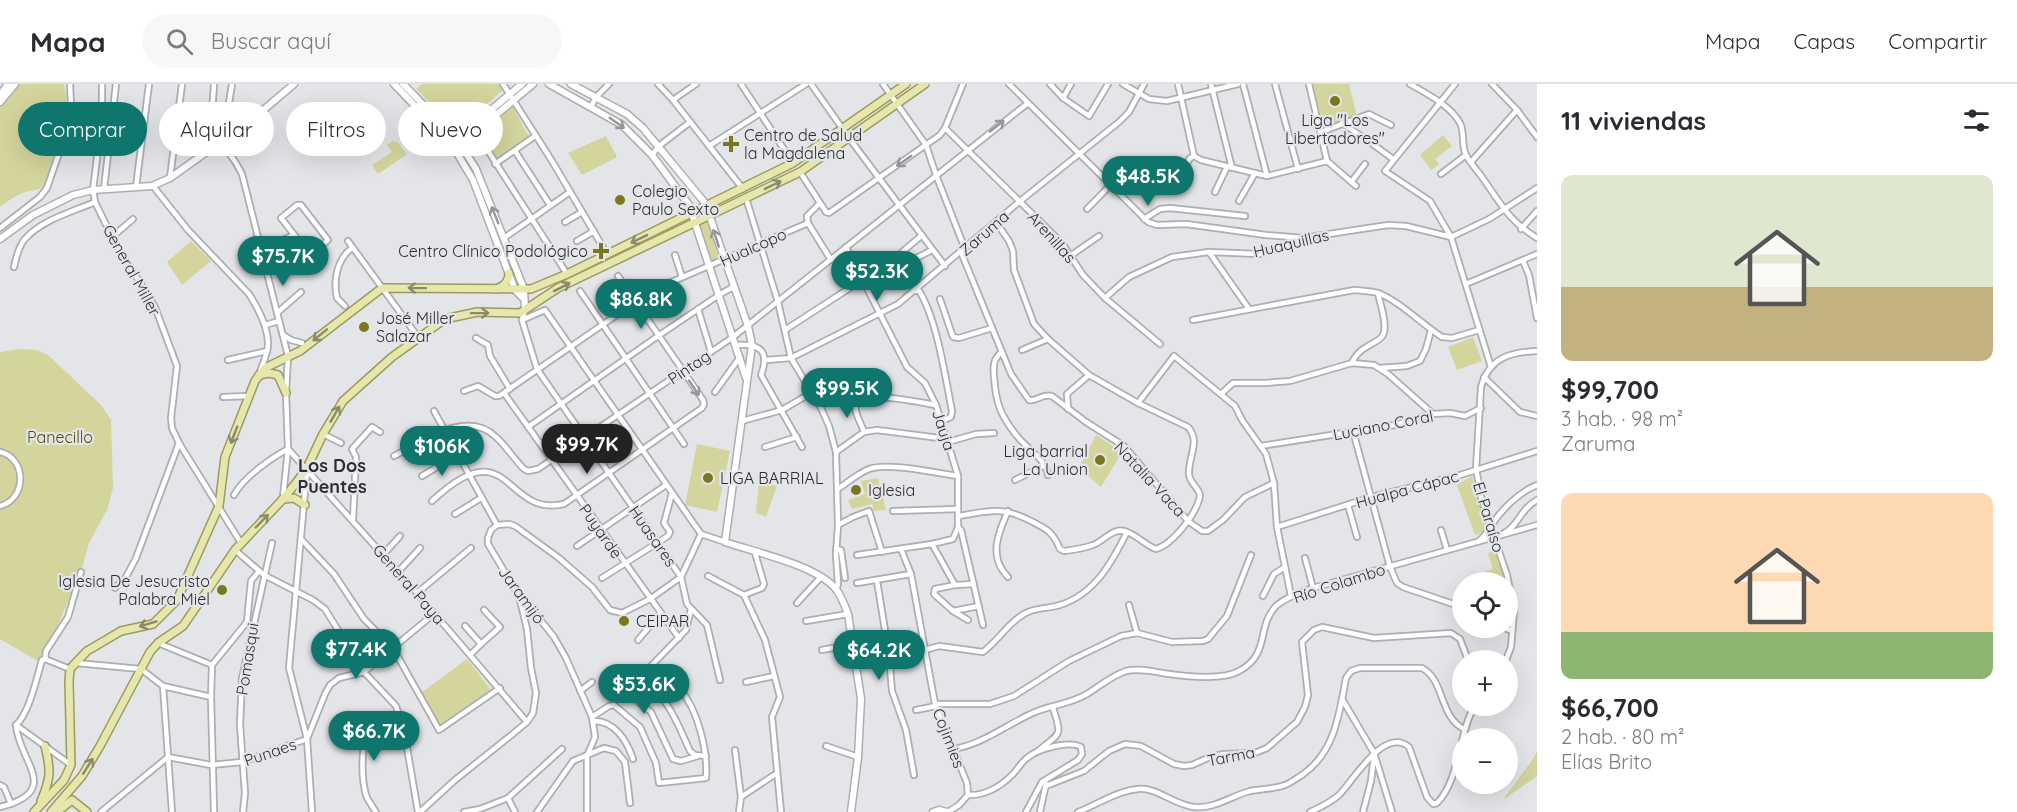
<!DOCTYPE html>
<html lang="es">
<meta charset="utf-8">
<style>
body{margin:0;font-family:Quicksand,sans-serif;background:#f7f7f7;color:#2b2b33;height:100vh;display:flex;flex-direction:column;font-size:22px;white-space:nowrap}
*{box-sizing:border-box;margin:0}
p{font-size:20px;color:#7c7c81}
.icon{flex:none;width:33px;height:33px;fill:none;stroke:currentColor;stroke-width:2;stroke-linecap:round;stroke-linejoin:round}
.map{position:relative;flex:1;overflow:hidden}
.side{display:flex;flex-direction:column;background:#fff;width:480px}
.side>*{flex:none}
.top-card{position:absolute;left:18px;top:18px;width:570px;height:54px;display:flex;gap:12px}
.fabs{position:absolute;left:1452px;top:488px;display:grid;gap:12px}
.fabs a{display:grid;place-items:center;width:66px;height:66px;border-radius:50%;background:#fff;box-shadow:0 6px 24px #0002;font-size:30px}
.price{position:absolute;translate:-50% -51px;padding:0 14px;border-radius:21px;background:#0f766e;color:#fff;font-size:20px;line-height:39px;filter:drop-shadow(0 2px 3px #0008)}
.price::after{content:'';position:absolute;left:50%;top:36px;width:18px;height:14px;margin-left:-9px;background:inherit;clip-path:polygon(0 0,100% 0,50% 100%)}
.price.selected{background:#222;color:#fff}
ul{padding:0;list-style:none}
li{display:grid;align-content:center;gap:12px;height:318px;padding:0 24px}
li span{display:grid;place-items:center;height:186px;border-radius:12px;color:#555}
li>.icon{margin-inline-start:auto}
span .icon{width:108px;height:108px;fill:#fffc;stroke-width:1}
li b{font-size:26px}
h2{display:flex;justify-content:space-between;align-items:center;height:72px;padding:0 24px;font-size:26px}
.chip{padding:0 21px;border-radius:27px;background:#fff;box-shadow:0 6px 24px #0002;font-size:21px;line-height:54px}
.chip.selected{background:#0f766e;color:#fff}
header{display:flex;align-items:center;gap:36px;box-sizing:border-box;height:84px;padding:0 30px;background:#fff;border-bottom:2px solid #e1e1e2}
header strong{font-size:28px}
nav{display:flex;gap:33px;margin-inline-start:auto;font-size:21px}
.search{width:420px;height:54px;background:#f7f7f7;display:flex;align-items:center;gap:15px;box-sizing:border-box;padding:0 21px;border-radius:33px;color:#7c7c81;font-size:22px}
main{display:flex;flex:1;min-height:0}
.map>svg:first-child{display:block}
.green{fill:#d4d49d}
.lines{fill:none;stroke-linecap:round;stroke-linejoin:round}
.street-casing{stroke:#adaeb2;stroke-width:8}
.secondary-casing{stroke:#adaeb2;stroke-width:9}
.primary-casing{stroke:#9b9b5d;stroke-width:10}
.street{stroke:#fff;stroke-width:4.5}
.secondary{stroke:#fff;stroke-width:6}
.primary{stroke:#e6e6ad;stroke-width:7}
.oneway{stroke:#969697}
.oneway2{stroke:#8a8a6e}
.poi-dot{fill:#7a781e;stroke:#e4e5e9;stroke-width:2}
.labels{text-anchor:middle;stroke-width:4.5;stroke-linejoin:round;paint-order:stroke}
.poi-label{font-size:16px;fill:#2d2e2f;stroke:#e4e5e9;text-anchor:start}
.street-label{font-size:16px;fill:#2d2e2f;stroke:#e4e5e9}
.park-label{font-size:16px;fill:#504e05;stroke:#e4e5e9}
.neighbourhood-label{font-size:18px;font-weight:bold;fill:#2d2e2f;stroke:#e4e5e9}
</style>
<header>
<strong>Mapa</strong>
<div class="search"><svg class="icon" aria-label="search" viewBox="0 0 24 24"><circle cx="10" cy="10" r="6"/><path d="M15 15l6 6"/></svg>Buscar aquí</div>
<nav><a>Mapa</a><a>Capas</a><a>Compartir</a></nav>
</header>
<main>
<div class="map">
<svg width="1537" height="728" viewBox="0 0 1537 728">
<rect width="100%" height="100%" fill="#e4e5e9"/>
<g class="green">
<path d="M17 0H64C72 36 57 71 43 103 37 107 30 106 23 109 14 112 7 118 0 123V21Z"/>
<path d="M422 0H499L503 6 458 45 416 5Z"/>
<path d="M1313 0H1349L1357 33 1323 41Z"/>
<path d="M232 16 248 32 220 50 214 43 216 29 233 30 236 25Z"/>
<path d="M512 21 530 55 497 77 478 49Z"/>
<path d="M1443 51 1452 62 1435 75 1439 80 1431 86 1420 71Z"/>
<path d="M606 52 617 73 582 91 568 69Z"/>
<path d="M393 57 398 59 407 70 378 90 372 81 392 68 387 61Z"/>
<path d="M707 135 719 174 713 178 698 139Z"/>
<path d="M191 157 211 177 182 201 167 178Z"/>
<path d="M1473 253 1482 277 1457 286 1448 263Z"/>
<path d="M20 265 37 266 48 271 101 321 111 336 113 404 107 426 89 459 81 488 41 579 0 555V268Z"/>
<path d="M1096 351 1122 368 1101 403 1079 384Z"/>
<path d="M697 360 730 367 717 428 685 421Z"/>
<path d="M1472 392 1487 447 1475 451 1457 401Z"/>
<path d="M878 394 880 405 883 406 882 410 886 426 874 427 872 420 852 425 848 416 865 410 861 397Z"/>
<path d="M759 398 777 402 766 433 756 429Z"/>
<path d="M1495 463 1506 498H1471L1473 491 1493 485 1488 470Z"/>
<path d="M467 575 491 606 440 643 421 609Z"/>
<path d="M1537 667V692L1503 716 1535 672Z"/>
</g>
<g class="lines">
<defs>
<g id="street">
<path d="M102 0V33L93 106 95 118 112 153 155 223 177 282 171 334 172 344 179 359 241 459"/>
<path d="M214 0 211 44 236 79 242 90 288 272 286 309 288 365 283 413"/>
<path d="M503 0 552 77 607 170"/>
<path d="M658 0 673 16 743 105"/>
<path d="M741 0 793 79"/>
<path d="M811 0 849 54 945 182"/>
<path d="M883 0 926 61 936 91 965 165"/>
<path d="M1009 0 1148 138 1157 141 1186 140 1266 151 1303 154"/>
<path d="M1050 0 1063 14 1089 32 1108 0"/>
<path d="M1123 0 1149 15 1167 17 1238 0"/>
<path d="M1178 0 1194 72 1201 76 1267 92 1327 77 1309 0"/>
<path d="M1211 0 1232 84"/>
<path d="M1243 0 1267 92"/>
<path d="M1275 0 1298 85"/>
<path d="M1410 0C1427 10 1450 21 1460 39 1465 49 1461 61 1466 71 1470 79 1477 86 1482 93 1500 119 1509 137 1537 154"/>
<path d="M1455 0 1385 87 1430 117 1451 153 1491 283"/>
<path d="M1492 0 1517 26 1537 53"/>
<path d="M1063 14 1071 0"/>
<path d="M673 16 696 0"/>
<path d="M591 23 596 13 609 0"/>
<path d="M228 25 232 0"/>
<path d="M1342 39 1361 52"/>
<path d="M945 44 1062 159 1083 191 1105 214 1160 260"/>
<path d="M476 48 567 190"/>
<path d="M1321 48 1369 30 1391 41"/>
<path d="M1363 53 1393 75"/>
<path d="M709 62 806 0"/>
<path d="M515 67 550 121"/>
<path d="M652 71 659 62 690 38"/>
<path d="M1327 77 1356 102"/>
<path d="M1471 78 1517 26"/>
<path d="M495 80 535 52"/>
<path d="M800 88 826 128 829 129 940 51 945 44 963 0"/>
<path d="M1441 90 1466 71"/>
<path d="M170 94 182 0"/>
<path d="M1352 97 1365 80"/>
<path d="M1176 98 1190 74 1194 72"/>
<path d="M153 102 188 146 249 210C258 224 268 242 268 260 268 269 263 279 260 288"/>
<path d="M136 103 149 0"/>
<path d="M104 105 116 0"/>
<path d="M1215 108 1227 83"/>
<path d="M746 114 778 218 791 274 821 324 829 342 836 368 838 441 836 471 838 500 836 506"/>
<path d="M1239 117 1255 89"/>
<path d="M1087 125 1132 79"/>
<path d="M1144 135 1160 125 1170 124 1245 132"/>
<path d="M565 138 582 128"/>
<path d="M996 138 1009 157 1013 167 1014 186 1034 240 1048 255 1089 291 1067 310 1068 325"/>
<path d="M808 139 831 176"/>
<path d="M808 139 807 132 819 120"/>
<path d="M0 144 40 113 47 104 68 43 71 22 70 0"/>
<path d="M1521 145 1537 127"/>
<path d="M112 153 133 135"/>
<path d="M1451 153 1489 135 1537 104"/>
<path d="M504 154 570 108"/>
<path d="M348 157 418 253"/>
<path d="M577 157 594 147"/>
<path d="M846 163 907 283 925 299 936 321 958 392V443L953 455 932 460 857 471"/>
<path d="M262 165 294 151"/>
<path d="M961 168 1011 290 1029 316C1037 318 1042 309 1052 312L1086 338 1124 362 1188 437 1202 447H1208L1223 436 1245 413 1274 399"/>
<path d="M1209 168 1249 225"/>
<path d="M675 171 682 193"/>
<path d="M1070 172 1099 152"/>
<path d="M1523 177 1529 191 1537 234"/>
<path d="M905 180 932 166"/>
<path d="M14 183C16 174 18 164 24 156 41 136 72 128 95 118"/>
<path d="M297 183 328 156 301 121H297L281 134 310 171"/>
<path d="M1466 200 1537 170"/>
<path d="M918 205C937 234 945 292 952 327L951 333 942 337"/>
<path d="M580 207 684 360"/>
<path d="M916 207 901 169 921 152"/>
<path d="M1105 214 1129 193 1172 173 1209 168 1259 170 1299 158 1303 154 1388 141 1406 142 1451 153"/>
<path d="M940 215 953 253 959 254 992 244"/>
<path d="M345 222 337 214C333 196 337 175 352 164"/>
<path d="M698 225 711 268"/>
<path d="M525 226 522 236 537 285 681 493 687 520 707 541 720 596"/>
<path d="M277 229 301 208"/>
<path d="M522 236 545 226 701 450"/>
<path d="M1193 236 1354 206C1362 207 1371 207 1378 209 1398 216 1423 241 1442 253L1452 254 1479 246"/>
<path d="M265 241 279 237"/>
<path d="M785 246 862 196"/>
<path d="M283 251 291 256 302 259"/>
<path d="M476 254 488 261 490 272 510 305"/>
<path d="M736 261C760 259 770 267 761 291L802 363"/>
<path d="M1022 266 1048 255"/>
<path d="M1002 268C993 275 993 282 994 293 996 319 1000 331 1017 352 1027 365 1045 374 1048 391"/>
<path d="M228 276 267 267"/>
<path d="M766 276 791 274 898 220 1019 118 1119 38 1129 28 1144 0"/>
<path d="M1352 279C1359 261 1379 260 1383 251 1388 241 1380 220 1378 209"/>
<path d="M1380 284 1407 282 1420 277 1426 265 1431 246"/>
<path d="M1484 293 1520 328 1537 332"/>
<path d="M464 307 478 302 495 312H499L653 206 808 139"/>
<path d="M715 308 740 273"/>
<path d="M504 309 679 554"/>
<path d="M1221 310 1233 299H1265L1290 297 1352 279 1374 281 1388 290 1433 330"/>
<path d="M223 313 249 312"/>
<path d="M1138 319 1174 272 1235 322 1242 336 1266 370 1274 399 1277 443 1291 512"/>
<path d="M434 327 497 441"/>
<path d="M742 337 782 326 811 309"/>
<path d="M528 343 658 252 719 211 733 203"/>
<path d="M1353 347 1390 483 1397 499 1403 503 1462 523"/>
<path d="M864 348C862 341 853 327 856 320 864 305 922 319 936 321"/>
<path d="M323 350 341 359"/>
<path d="M948 358 976 350 994 349"/>
<path d="M1261 362 1395 341 1433 330 1450 329 1465 332 1481 324"/>
<path d="M765 363 797 353"/>
<path d="M288 365 417 509 527 638"/>
<path d="M0 368C27 374 27 415 0 422"/>
<path d="M836 368 864 348 877 346 947 355"/>
<path d="M394 372C422 358 467 324 496 353 506 362 514 375 524 385L528 387 538 385 733 253 1028 19"/>
<path d="M307 386 289 584 307 655 312 728"/>
<path d="M422 392 457 371"/>
<path d="M1015 396 1045 381"/>
<path d="M838 405C848 398 857 390 869 385 888 378 936 389 958 392"/>
<path d="M234 411C243 394 271 374 288 365"/>
<path d="M432 417C511 343 503 434 564 420L702 324 704 320 703 316 618 192"/>
<path d="M1348 421 1357 453"/>
<path d="M893 427 958 425"/>
<path d="M1008 427C998 449 988 473 1008 493"/>
<path d="M455 430 481 414"/>
<path d="M959 432C989 427 1002 422 1031 437 1048 446 1052 447 1060 465L1064 467C1073 466 1084 464 1093 461 1104 457 1114 442 1127 448 1138 452 1145 461 1156 465 1173 460 1198 428 1200 411 1198 403 1189 398 1189 390 1188 373 1201 357 1188 343L1138 319 1089 291"/>
<path d="M353 436 356 373 352 365 372 343 380 348"/>
<path d="M838 441 853 433 869 427 882 468"/>
<path d="M958 443 961 446 983 541"/>
<path d="M1277 443 1372 413 1457 392 1537 367"/>
<path d="M1441 446 1447 466"/>
<path d="M1504 449C1518 443 1520 425 1537 416"/>
<path d="M701 450 725 458"/>
<path d="M301 455 334 490 364 535 393 564 438 644"/>
<path d="M1479 457C1485 452 1487 448 1491 442 1501 426 1519 408 1537 401"/>
<path d="M932 460 955 501"/>
<path d="M577 462 666 401"/>
<path d="M836 465 841 466 845 494"/>
<path d="M901 465 911 490 935 620 967 699 968 711 959 721 948 728"/>
<path d="M235 466 264 491 313 516 325 525 364 588 396 622 404 646 418 728"/>
<path d="M383 471 400 452"/>
<path d="M1305 474 1313 504"/>
<path d="M398 488 420 464"/>
<path d="M708 492 744 511 765 556 780 613 772 633 781 728"/>
<path d="M602 494 668 452 670 448 664 439 672 409"/>
<path d="M877 497 889 571 892 607 906 646 914 691"/>
<path d="M857 499 911 490"/>
<path d="M974 500 955 501 935 505 934 510 953 527 979 522"/>
<path d="M115 504 126 493 136 474 179 359"/>
<path d="M417 509 471 464"/>
<path d="M744 511 762 504 764 500 755 469"/>
<path d="M1263 512 1274 490 1285 483"/>
<path d="M797 519 821 493"/>
<path d="M1129 521 1137 549"/>
<path d="M953 527 968 536"/>
<path d="M806 537 848 530"/>
<path d="M465 542 481 560 471 570"/>
<path d="M1502 543 1512 547"/>
<path d="M638 556 661 529"/>
<path d="M158 559 212 581"/>
<path d="M481 560 500 543 484 526"/>
<path d="M822 566 853 560"/>
<path d="M889 571 925 566 939 562 983 568C998 557 1008 539 1024 530 1035 523 1048 525 1060 521 1095 510 1112 478 1127 448"/>
<path d="M45 575 46 567 68 533 81 488"/>
<path d="M1506 576 1511 563 1514 527 1507 491 1482 417 1476 385 1481 303C1489 274 1510 268 1537 267"/>
<path d="M76 579 141 585 163 602 211 613"/>
<path d="M746 598 774 592"/>
<path d="M163 602 172 728"/>
<path d="M580 607 592 598"/>
<path d="M1342 615 1374 669 1392 728"/>
<path d="M935 620H990L1014 612 1069 577 1121 552 1137 549 1172 558 1203 557 1208 555 1227 532 1251 471"/>
<path d="M916 626 936 622"/>
<path d="M592 633 609 622 614 621 640 643 656 679 659 699 706 694C708 667 698 626 680 605 672 596 660 590 652 581L686 546 691 525"/>
<path d="M594 637C615 637 627 657 633 675"/>
<path d="M16 641C29 630 37 593 42 576L45 575 70 585"/>
<path d="M16 641 71 681"/>
<path d="M439 646 500 604"/>
<path d="M826 662 858 673"/>
<path d="M953 665C984 660 1007 640 1035 628 1052 621 1070 620 1087 610 1100 602 1111 592 1126 587 1138 584 1151 587 1162 589 1182 592 1222 597 1239 587 1271 570 1256 543 1276 522 1286 513 1300 509 1313 504L1537 441"/>
<path d="M735 666 741 713"/>
<path d="M1038 667C1060 648 1063 654 1053 624"/>
<path d="M698 672 681 677 673 675 651 628 625 607 639 596C668 610 677 639 690 667L695 671 706 672"/>
<path d="M0 701 4 703 11 720"/>
<path d="M1046 702 1084 687 1109 667 1125 660 1141 662 1174 680 1184 682 1192 681 1210 673 1224 670 1255 669 1267 664 1297 638 1305 623 1308 611 1302 558 1314 546 1322 543 1374 554 1451 549 1460 555 1468 576"/>
<path d="M968 711C984 712 1000 703 1011 692 1017 687 1020 679 1027 674 1037 665 1069 656 1081 663L1082 670 1078 676 1042 698 1026 728"/>
<path d="M508 714 515 728"/>
<path d="M0 723C64 707 18 677 16 641"/>
<path d="M101 728 168 673 211 681 242 678 307 655 325 610 330 601 339 594 364 588 435 529"/>
<path d="M214 728 211 613 212 581 247 538 251 497 259 487"/>
<path d="M243 728 245 709 240 641 242 594 272 459"/>
<path d="M376 728C373 723 368 717 366 711 362 697 359 659 371 647 379 640 393 643 403 643"/>
<path d="M420 728 455 696 509 653 527 638 533 629 536 609 531 584 527 545 519 512"/>
<path d="M464 728 480 725 508 714 562 665"/>
<path d="M537 728 573 677 604 664 616 667 625 678 630 719"/>
<path d="M587 728V672L595 653 592 633 566 574 554 553 526 518 519 512 488 460V454L491 446 497 441 509 440 515 442 559 474 592 503 610 526 622 529 650 515 681 493 701 450"/>
<path d="M739 728 741 713 777 689"/>
<path d="M1040 728 1046 700"/>
<path d="M1078 728C1098 720 1117 707 1138 705 1157 703 1174 721 1194 723 1215 725 1231 712 1250 707 1261 705 1272 705 1282 702 1290 700 1295 695 1302 691 1335 668 1339 631 1346 594L1351 587 1360 584H1422C1445 596 1439 633 1464 645"/>
<path d="M1310 728C1321 723 1330 719 1339 711 1354 696 1384 642 1409 663L1427 713 1433 720 1437 719C1460 696 1458 650 1475 621"/>
<path d="M1363 728 1371 697 1374 672"/>
</g>
<g id="secondary">
<path d="M394 0 451 59 473 96 515 206 524 215"/>
<path d="M403 0 457 55 476 85 524 205 525 226"/>
<path d="M549 0 622 41 652 71 689 121 746 294"/>
<path d="M571 0 627 30 643 44 705 119 748 242 752 261 725 458C754 468 816 481 836 505 841 512 845 522 848 530L861 615 858 673 851 728"/>
<path d="M0 11 8 0"/>
<path d="M0 18 15 0"/>
<path d="M456 55 522 0"/>
<path d="M460 61 533 0"/>
<path d="M0 155 33 131 73 111 93 106 152 102 170 94 254 34 294 0"/>
<path d="M933 728 939 726 947 728"/>
</g>
<g id="primary">
<path d="M496 205C504 202 509 198 509 189"/>
<path d="M259 291 269 289 278 291 286 309"/>
<path d="M283 415 294 414 305 421"/>
<path d="M41 717C51 694 51 686 45 662"/>
<path d="M34 728 64 696 71 681 69 597 70 585 87 567 121 547 153 540 177 516 219 422 225 373 255 297 265 284 300 267 382 204 531 205 567 190 793 79 906 0"/>
<path d="M51 728 82 692 100 662 150 568 158 559 183 542 235 466 283 415 296 399 307 384 323 350 343 317 392 273 445 235 477 228 520 229 558 204 800 88 925 0"/>
<path d="M57 728 72 716 87 728"/>
</g>
</defs>
<use href="#street" class="street-casing"/>
<use href="#secondary" class="secondary-casing"/>
<use href="#primary" class="primary-casing"/>
<use href="#street" class="street"/>
<use href="#secondary" class="secondary"/>
<use href="#primary" class="primary"/>
</g>
<defs><path id="oneway-shaft" d="M-6 0H5M1.5-3L5.5 0L1.5 3" fill="none" stroke-width="1.6" stroke-linecap="round" stroke-linejoin="round" transform="scale(1.5)"/></defs>
<g class="oneway">
<use href="#oneway-shaft" transform="translate(617 39) rotate(35)"/>
<use href="#oneway-shaft" transform="translate(997 42) rotate(-38)"/>
<use href="#oneway-shaft" transform="translate(904 77) rotate(145)"/>
<use href="#oneway-shaft" transform="translate(495 131) rotate(-112)"/>
<use href="#oneway-shaft" transform="translate(716 154) rotate(-108)"/>
<use href="#oneway-shaft" transform="translate(694 304) rotate(56)"/>
</g>
<g class="oneway2">
<use href="#oneway-shaft" transform="translate(773 101) rotate(-26)"/>
<use href="#oneway-shaft" transform="translate(639 155) rotate(154)"/>
<use href="#oneway-shaft" transform="translate(562 203) rotate(-27)"/>
<use href="#oneway-shaft" transform="translate(417 204) rotate(-179)"/>
<use href="#oneway-shaft" transform="translate(480 229) rotate(-1)"/>
<use href="#oneway-shaft" transform="translate(320 251) rotate(141)"/>
<use href="#oneway-shaft" transform="translate(335 330) rotate(-60)"/>
<use href="#oneway-shaft" transform="translate(234 351) rotate(111)"/>
<use href="#oneway-shaft" transform="translate(262 437) rotate(-46)"/>
<use href="#oneway-shaft" transform="translate(148 540) rotate(163)"/>
<use href="#oneway-shaft" transform="translate(88 682) rotate(-58)"/>
</g>
<g class="poi-dot">
<circle cx="1335" cy="17" r="6"/>
<path d="M728 51h6v6h6v6h-6v6h-6v-6h-6v-6h6z"/>
<circle cx="620" cy="116" r="6"/>
<path d="M598 158h6v6h6v6h-6v6h-6v-6h-6v-6h6z"/>
<circle cx="364" cy="243" r="6"/>
<circle cx="1100" cy="376" r="6"/>
<circle cx="708" cy="394" r="6"/>
<circle cx="856" cy="406" r="6"/>
<circle cx="222" cy="506" r="6"/>
<circle cx="624" cy="537" r="6"/>
</g>
<g class="labels">
<g class="poi-label">
<text x="1335" y="42" text-anchor="middle">Liga "Los<tspan x="1335" dy="18">Libertadores"</tspan></text>
<text x="744" y="57">Centro de Salud<tspan x="744" dy="18">la Magdalena</tspan></text>
<text x="632" y="113">Colegio<tspan x="632" dy="18">Paulo Sexto</tspan></text>
<text x="588" y="173" text-anchor="end">Centro Clínico Podológico</text>
<text x="376" y="240">José Miller<tspan x="376" dy="18">Salazar</tspan></text>
<text x="1088" y="373" text-anchor="end">Liga barrial<tspan x="1088" dy="18">La Union</tspan></text>
<text x="720" y="400">LIGA BARRIAL</text>
<text x="868" y="412">Iglesia</text>
<text x="210" y="503" text-anchor="end">Iglesia De Jesucristo<tspan x="210" dy="18">Palabra Miel</tspan></text>
<text x="636" y="543">CEIPAR</text>
</g>
<g class="street-label">
<text transform="translate(984 149) rotate(-41)" y="6">Zaruma</text>
<text transform="translate(1052 153) rotate(48)" y="6">Arenillas</text>
<text transform="translate(1291 159) rotate(-13)" y="6">Huaquillas</text>
<text transform="translate(753 163) rotate(-24)" y="6">Hualcopo</text>
<text transform="translate(132 186) rotate(61)" y="6">General Miller</text>
<text transform="translate(689 283) rotate(-34)" y="6">Pintag</text>
<text transform="translate(1383 341) rotate(-11)" y="6">Luciano Coral</text>
<text transform="translate(944 346) rotate(72)" y="6">Jauja</text>
<text transform="translate(1150 395) rotate(47)" y="6">Natalia Vaca</text>
<text transform="translate(1407 405) rotate(-15)" y="6">Hualpa Cápac</text>
<text transform="translate(1489 433) rotate(73)" y="6">El Paraíso</text>
<text transform="translate(601 447) rotate(55)" y="6">Puyarde</text>
<text transform="translate(653 452) rotate(55)" y="6">Huasares</text>
<text transform="translate(1339 499) rotate(-18)" y="6">Río Colambo</text>
<text transform="translate(409 500) rotate(49)" y="6">General Paya</text>
<text transform="translate(522 511) rotate(54)" y="6">Jaramijó</text>
<text transform="translate(247 575) rotate(-81)" y="6">Pomasqui</text>
<text transform="translate(949 654) rotate(69)" y="6">Cojimies</text>
<text transform="translate(270 668) rotate(-19)" y="6">Punaes</text>
<text transform="translate(1231 672) rotate(-11)" y="6">Tarma</text>
</g>
<g class="park-label">
<text x="60" y="359">Panecillo</text>
</g>
<g class="neighbourhood-label">
<text x="332" y="388">Los Dos<tspan x="332" dy="21">Puentes</tspan></text>
</g>
</g>
</svg>
<div class="fabs">
<a><svg class="icon" aria-label="locate" viewBox="0 0 24 24"><circle cx="12" cy="12" r="6"/><path d="M12 2v4M12 18v4M2 12h4M18 12h4"/></svg></a>
<a>+</a>
<a>−</a>
</div>
<b class="price" style="left:1148px;top:123px">$48.5K</b>
<b class="price" style="left:283px;top:203px">$75.7K</b>
<b class="price" style="left:877px;top:218px">$52.3K</b>
<b class="price" style="left:641px;top:246px">$86.8K</b>
<b class="price" style="left:847px;top:335px">$99.5K</b>
<b class="price selected" style="left:587px;top:391px">$99.7K</b>
<b class="price" style="left:442px;top:393px">$106K</b>
<b class="price" style="left:356px;top:596px">$77.4K</b>
<b class="price" style="left:879px;top:597px">$64.2K</b>
<b class="price" style="left:644px;top:631px">$53.6K</b>
<b class="price" style="left:374px;top:678px">$66.7K</b>
<div class="top-card">
<a class="chip selected">Comprar</a>
<a class="chip">Alquilar</a>
<a class="chip">Filtros</a>
<a class="chip">Nuevo</a>
</div>
</div>
<section class="side">
<h2>11 viviendas<svg class="icon" aria-label="filters" viewBox="0 0 24 24"><path d="M4 7h16M4 17h16"/><circle cx="9" cy="7" r="2"/><circle cx="15" cy="17" r="2"/></svg></h2>
<ul>
<li><span style="background:linear-gradient(#dfe7d0 60%,#c2b280 0)"><svg class="icon" aria-label="home" viewBox="0 0 24 24"><path d="M3 11l9-7 9 7M6 9v11h12V9"/></svg></span><div><b>$99,700</b><p>3 hab. · 98 m²</p><p>Zaruma</p></div></li>
<li><span style="background:linear-gradient(#ffd9b3 75%,#8fb573 0)"><svg class="icon" aria-label="home" viewBox="0 0 24 24"><path d="M3 11l9-7 9 7M6 9v11h12V9"/></svg></span><div><b>$66,700</b><p>2 hab. · 80 m²</p><p>Elías Brito</p></div></li>
</ul>
</section>
</main>
